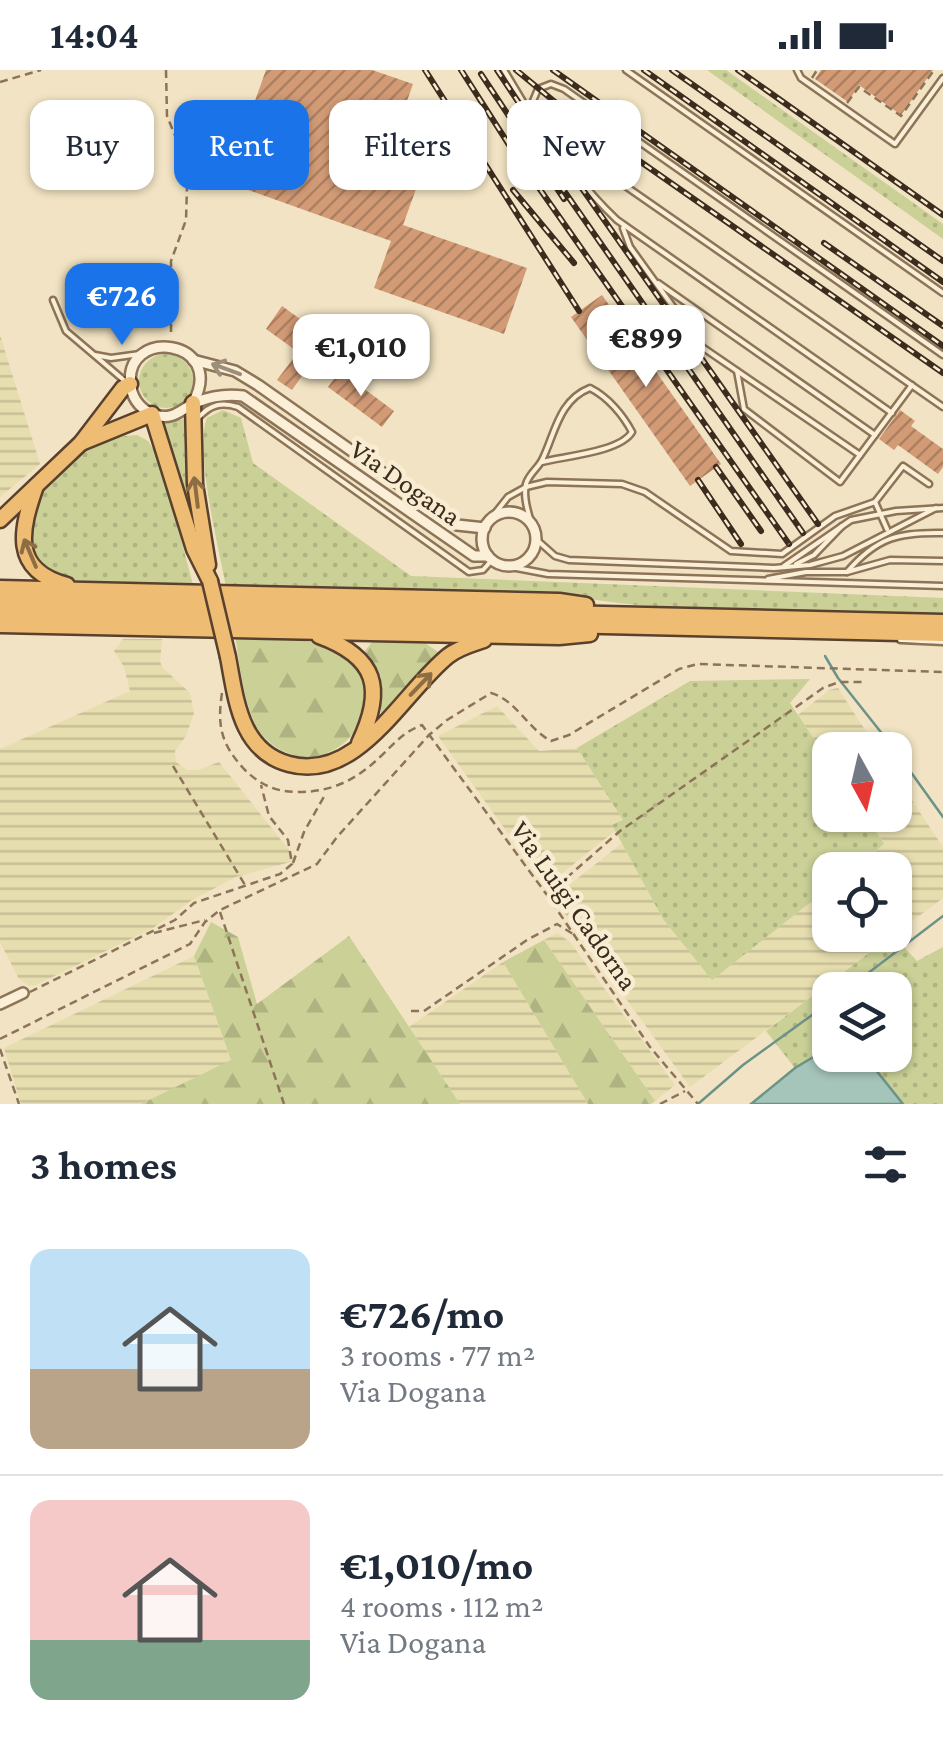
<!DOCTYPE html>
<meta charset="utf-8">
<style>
body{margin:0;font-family:"Crimson Pro",serif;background:#f2f2f3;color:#1f2937;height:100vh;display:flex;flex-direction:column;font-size:38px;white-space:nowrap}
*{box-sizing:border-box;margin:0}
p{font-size:32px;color:#747a83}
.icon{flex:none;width:55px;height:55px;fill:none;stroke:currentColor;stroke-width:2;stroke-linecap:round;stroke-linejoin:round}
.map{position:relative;height:1034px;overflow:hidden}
.drawer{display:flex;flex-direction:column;background:#fff;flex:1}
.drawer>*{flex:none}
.top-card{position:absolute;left:30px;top:30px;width:885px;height:90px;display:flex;gap:20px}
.needle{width:65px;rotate:172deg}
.buttons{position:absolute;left:812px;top:662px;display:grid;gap:20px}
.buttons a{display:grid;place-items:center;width:100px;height:100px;border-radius:20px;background:#fff;box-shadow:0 2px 8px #0004;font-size:50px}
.price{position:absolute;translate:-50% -85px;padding:0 22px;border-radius:20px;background:#fff;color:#222;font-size:32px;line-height:65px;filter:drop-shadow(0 2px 5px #0008)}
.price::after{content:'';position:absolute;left:50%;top:60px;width:30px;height:22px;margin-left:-15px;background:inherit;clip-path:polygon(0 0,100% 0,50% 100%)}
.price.current{background:#1a73e8;color:#fff}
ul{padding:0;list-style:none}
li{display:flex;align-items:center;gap:30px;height:250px;padding:0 30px}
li+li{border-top:2px solid #e0e1e3}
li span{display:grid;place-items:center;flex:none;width:280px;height:200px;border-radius:20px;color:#555}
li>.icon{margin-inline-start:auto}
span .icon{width:120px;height:120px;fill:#fffc;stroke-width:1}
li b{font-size:42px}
h2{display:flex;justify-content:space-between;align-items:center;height:120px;padding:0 30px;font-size:42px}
.chip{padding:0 35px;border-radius:20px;background:#fff;box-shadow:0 2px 8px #0004;font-size:35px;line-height:90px}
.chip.current{background:#1a73e8;color:#fff}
.status{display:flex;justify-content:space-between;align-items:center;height:70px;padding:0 50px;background:#fff;direction:ltr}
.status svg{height:28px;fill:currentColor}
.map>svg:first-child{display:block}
.farmland{fill:url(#farmland-rules)}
.grass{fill:url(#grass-dots)}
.forest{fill:url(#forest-firs)}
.water{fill:#a5c4ba;stroke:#6b9388;stroke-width:2.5}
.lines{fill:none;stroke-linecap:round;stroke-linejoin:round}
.stream{stroke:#6b9388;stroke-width:2.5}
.building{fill:url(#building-hatch)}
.service-casing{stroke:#8d7458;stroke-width:9}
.minor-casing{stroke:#8d7458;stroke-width:14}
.trunk-casing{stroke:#5a412d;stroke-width:19}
.path{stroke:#8d7458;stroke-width:2.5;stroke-dasharray:8 5;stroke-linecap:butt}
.service{stroke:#fbf0d7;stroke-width:4}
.minor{stroke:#fbf0d7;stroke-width:9}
.trunk{stroke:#eebc73;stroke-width:14}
.rail-casing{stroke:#3c2c1d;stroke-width:6}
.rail{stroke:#f8edd3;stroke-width:2.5;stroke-dasharray:8;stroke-linecap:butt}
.trunk-bridge-casing{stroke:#5a412d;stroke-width:19;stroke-linecap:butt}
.trunk-bridge{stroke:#eebc73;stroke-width:14}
.oneway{stroke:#9c8e7a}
.oneway2{stroke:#8c6d44}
.labels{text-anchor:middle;stroke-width:9;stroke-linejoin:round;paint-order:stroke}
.street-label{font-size:28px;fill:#3c2c1d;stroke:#f8edd3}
</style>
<div class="status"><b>14:04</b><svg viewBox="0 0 49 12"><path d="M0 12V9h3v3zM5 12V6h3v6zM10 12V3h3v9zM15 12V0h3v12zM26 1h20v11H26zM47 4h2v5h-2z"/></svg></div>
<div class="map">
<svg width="943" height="1034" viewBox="0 0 943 1034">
<defs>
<pattern id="farmland-rules" width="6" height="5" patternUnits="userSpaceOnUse" patternTransform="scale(2.5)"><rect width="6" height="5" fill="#e7deb0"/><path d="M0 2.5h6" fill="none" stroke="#c7bf97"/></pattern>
<pattern id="grass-dots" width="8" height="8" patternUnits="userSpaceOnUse" patternTransform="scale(2.5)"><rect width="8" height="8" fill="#cad096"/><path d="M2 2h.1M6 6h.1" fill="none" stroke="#aeb381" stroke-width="1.8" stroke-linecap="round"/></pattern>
<pattern id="forest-firs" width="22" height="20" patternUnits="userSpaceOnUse" patternTransform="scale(2.5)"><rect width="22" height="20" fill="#cad096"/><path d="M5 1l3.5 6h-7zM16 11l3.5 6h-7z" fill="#aeb381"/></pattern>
<pattern id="building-hatch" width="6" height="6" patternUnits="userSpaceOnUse" patternTransform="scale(2.5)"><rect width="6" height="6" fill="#d29b76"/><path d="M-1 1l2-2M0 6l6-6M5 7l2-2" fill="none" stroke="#ac7f60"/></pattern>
</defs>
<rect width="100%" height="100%" fill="#f1e3c3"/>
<g class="farmland">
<path d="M0 265 40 394 0 427Z"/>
<path d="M123 569H162L160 592 163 598 190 623 194 643 186 666 175 681 176 692 187 700H198L219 692 297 790 236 807 192 830 153 858 36 915 29 916 19 909 0 872V679L130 621 124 597 114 581Z"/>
<path d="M838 618 878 680H830V693L798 645 829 620Z"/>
<path d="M497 636 539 681 577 678 624 751 613 755 615 761 546 816 438 666Z"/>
<path d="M895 705 943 777V828L895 864V800H852L884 774 865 745H895Z"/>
<path d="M622 773 663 849 712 909 830 817V865H894L690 1017 553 828Z"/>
<path d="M557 863 570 872 675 1015 655 1031 544 870Z"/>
<path d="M194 886 231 991 141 1034H21L4 978Z"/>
<path d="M503 892 588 1034H460L409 957Z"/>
</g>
<g class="grass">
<path d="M707 0H726L943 154V169Z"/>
<circle cx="166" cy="311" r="27"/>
<path d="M223 340 241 348 253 393 411 506 943 528V545C822 542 697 547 577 527L226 516C219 479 194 380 207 348Z"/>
<path d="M185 349 188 350V415L200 482 160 352Z"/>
<path d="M137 365 148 371 160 389 193 515C164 515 70 520 49 504 0 464 57 390 100 372 111 367 125 366 137 365Z"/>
<path d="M810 609 790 633 830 693V745H865L884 774 852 800H830V817L712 910 663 849 612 755 623 750 577 678 690 611Z"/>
<path d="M893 865 917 891 943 877V1034H903L864 985H895V920H830V977L795 998 766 961Z"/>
</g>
<g class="forest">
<path d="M235 565C265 567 299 566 327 577 419 613 332 733 265 668 244 648 240 593 235 565Z"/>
<path d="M373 571 425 573 438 582 381 645V606L364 582Z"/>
<path d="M211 852 238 867 257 934 349 866 460 1034H141L231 990 194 886Z"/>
<path d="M544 870 655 1031 651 1034H588L503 892Z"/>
</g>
<path class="water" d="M830 977V985H864L903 1034H751L795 998Z"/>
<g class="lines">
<g class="stream">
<path d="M825 586 838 608 895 680"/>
<path d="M895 680 943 747"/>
<path d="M846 920 943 846"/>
<path d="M698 1034 743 995 830 932"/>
</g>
</g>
<g class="building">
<path d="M266 0H372L413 14 396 62 432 75 403 155 527 198 504 264 374 218 391 171 226 112Z"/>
<path d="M821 0H933L901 45 859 15 848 32 815 9Z"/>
<path d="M602 225 721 394 690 416 571 247Z"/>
<path d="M282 236 314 259 311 264 325 274 292 320 277 310 298 282 266 259Z"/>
<path d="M340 301 394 341 382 357 328 317Z"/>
<path d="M900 340 915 351 911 356 943 379V397L938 404 898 375 894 380 879 369Z"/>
</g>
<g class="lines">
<defs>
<g id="service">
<path d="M504 0 528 40 555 67 943 337"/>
<path d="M626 0 943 223"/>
<path d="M797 0 801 8 895 74 943 8"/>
<path d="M539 49 533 31 538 19 551 14 564 19 943 285"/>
<path d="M555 67C567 98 593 127 617 150L892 343"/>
<path d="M623 158 630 177 702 277 860 385"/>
<path d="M658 213 875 365"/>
<path d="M53 230 66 261 126 312"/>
<path d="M95 285 111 288 140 284"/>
<path d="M737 301 744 339 840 412 912 315"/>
<path d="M199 347C211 334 222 332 238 337L469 502 483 500 492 490"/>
<path d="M875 432 887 459"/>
<path d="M489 451 508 427 526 417 547 412 622 414 645 422 731 481 782 484 835 446 875 432 903 396 929 414"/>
<path d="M531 453C528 441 523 427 526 414 529 403 539 398 543 388 555 363 559 330 590 318 608 327 623 345 632 362 620 382 565 386 542 392"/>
<path d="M537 470 555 486 569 490 774 498 810 495 843 486 936 438"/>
<path d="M796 494 814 485 842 456"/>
<path d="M506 496 548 504 943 516"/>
<path d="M784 496 851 450 896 441 943 438"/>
<path d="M847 502C877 467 899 462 943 463"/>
<path d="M768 509 806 502H847L890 490 943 491"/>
<path d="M900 570 943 572"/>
</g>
<g id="minor">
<path d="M193 290 235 301 258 315 457 455 485 458"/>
<path d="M193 333C228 268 121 256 131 317 133 331 143 341 155 345 174 351 182 338 197 332 212 326 228 324 243 326L474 486H488"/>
<circle cx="509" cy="469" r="27"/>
<path d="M0 934 23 923"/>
</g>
<g id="trunk">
<path d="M193 333 195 414 208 495"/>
<path d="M81 373 152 344 194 479 210 511"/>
<path d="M36 416C21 459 10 500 67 515"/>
<path d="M0 450 81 373 123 318 130 314"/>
<path d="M0 518 559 531 586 535"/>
<path d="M0 530 943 552"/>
<path d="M0 542 943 564"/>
<path d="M0 555 559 567 590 564"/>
<path d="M319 566C377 587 385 619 359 673"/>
<path d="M228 587C236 629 240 681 289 694 358 713 403 622 448 586 458 578 472 574 484 570"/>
</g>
</defs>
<use href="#service" class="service-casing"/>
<use href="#minor" class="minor-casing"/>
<use href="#trunk" class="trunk-casing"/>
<g class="path">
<path d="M166 0 167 46 183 85 187 117 186 150 171 191V267"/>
<path d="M812 8 817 0"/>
<path d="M0 12 41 0"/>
<path d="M847 33 859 17 901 46 934 0"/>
<path d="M222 623C217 656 221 674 244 699 260 715 276 722 298 722 332 722 356 710 380 687 395 673 403 662 422 655L547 825 650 977 698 1034"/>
<path d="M173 696 245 815"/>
<path d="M293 793 304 762 326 723"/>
<path d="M547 825 620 761 823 618 839 612H864"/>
<path d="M220 842 284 1034"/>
<path d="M154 863 205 850"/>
<path d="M30 922 175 850 194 833 280 804 292 794 288 770 269 746 261 715"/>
<path d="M411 941H424L527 870 557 854 573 864"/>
<path d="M0 969 190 874 205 852 220 840 317 794 337 767 429 665 447 650 491 623C516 630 528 659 551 671L569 665 679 599 698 594 943 602"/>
<path d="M0 979 19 1034"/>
<path d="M660 1034 685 1021"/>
</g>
<use href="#service" class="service"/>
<use href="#minor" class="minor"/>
<use href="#trunk" class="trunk"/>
<defs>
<g id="rail">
<path d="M425 0 579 241"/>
<path d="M461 0 513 81 789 474"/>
<path d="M497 0 547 75 569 100 818 454"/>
<path d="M516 0 555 32 943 303"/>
<path d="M553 0 943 276"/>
<path d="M644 0 943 212"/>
<path d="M672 0 943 191"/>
<path d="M738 0 943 145"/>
<path d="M481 4 564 129"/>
<path d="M560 115 803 463"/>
<path d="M513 120 574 193"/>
<path d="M824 173 943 256"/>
<path d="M716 397 761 461"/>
<path d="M698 410 741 474"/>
</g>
</defs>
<use href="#rail" class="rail-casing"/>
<use href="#rail" class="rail"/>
<defs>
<path id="trunk-bridge" d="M210 511 228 587"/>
</defs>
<use href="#trunk-bridge" class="trunk-bridge-casing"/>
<use href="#trunk-bridge" class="trunk-bridge"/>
</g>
<defs><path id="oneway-shaft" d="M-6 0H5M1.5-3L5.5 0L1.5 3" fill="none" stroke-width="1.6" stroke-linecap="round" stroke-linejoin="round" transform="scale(2.5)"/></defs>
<use class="oneway" href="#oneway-shaft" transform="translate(226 299) rotate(-160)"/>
<g class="oneway2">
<use href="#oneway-shaft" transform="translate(196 422) rotate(-97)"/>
<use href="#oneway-shaft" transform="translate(30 483) rotate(-113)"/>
<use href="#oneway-shaft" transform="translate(421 614) rotate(-46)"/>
</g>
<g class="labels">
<g class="street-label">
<text transform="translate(406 412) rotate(35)" y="10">Via Dogana</text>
<text transform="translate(575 835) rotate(55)" y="10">Via Luigi Cadorna</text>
</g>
</g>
</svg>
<div class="buttons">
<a><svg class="needle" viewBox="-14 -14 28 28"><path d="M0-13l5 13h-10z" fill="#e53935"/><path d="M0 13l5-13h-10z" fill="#747a83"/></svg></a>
<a><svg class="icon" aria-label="locate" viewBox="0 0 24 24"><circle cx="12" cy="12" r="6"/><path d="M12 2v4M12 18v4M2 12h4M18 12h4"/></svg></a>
<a><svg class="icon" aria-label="layers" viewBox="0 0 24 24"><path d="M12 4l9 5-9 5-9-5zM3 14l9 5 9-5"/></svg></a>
</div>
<b class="price current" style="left:122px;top:278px">€726</b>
<b class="price" style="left:646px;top:320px">€899</b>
<b class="price" style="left:361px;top:329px">€1,010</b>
<div class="top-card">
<a class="chip">Buy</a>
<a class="chip current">Rent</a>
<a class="chip">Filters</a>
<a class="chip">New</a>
</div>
</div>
<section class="drawer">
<h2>3 homes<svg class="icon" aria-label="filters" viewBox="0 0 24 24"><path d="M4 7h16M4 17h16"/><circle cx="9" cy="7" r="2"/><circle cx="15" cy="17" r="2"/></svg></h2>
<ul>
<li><span style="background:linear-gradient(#bfe0f5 60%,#b9a48a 0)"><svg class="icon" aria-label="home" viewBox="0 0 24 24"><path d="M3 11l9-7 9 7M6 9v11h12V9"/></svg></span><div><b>€726/mo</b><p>3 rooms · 77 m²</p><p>Via Dogana</p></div></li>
<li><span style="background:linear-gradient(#f6c9c9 70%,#7fa58c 0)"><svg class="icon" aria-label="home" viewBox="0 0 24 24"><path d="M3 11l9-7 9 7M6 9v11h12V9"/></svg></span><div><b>€1,010/mo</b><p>4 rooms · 112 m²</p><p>Via Dogana</p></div></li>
</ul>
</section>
